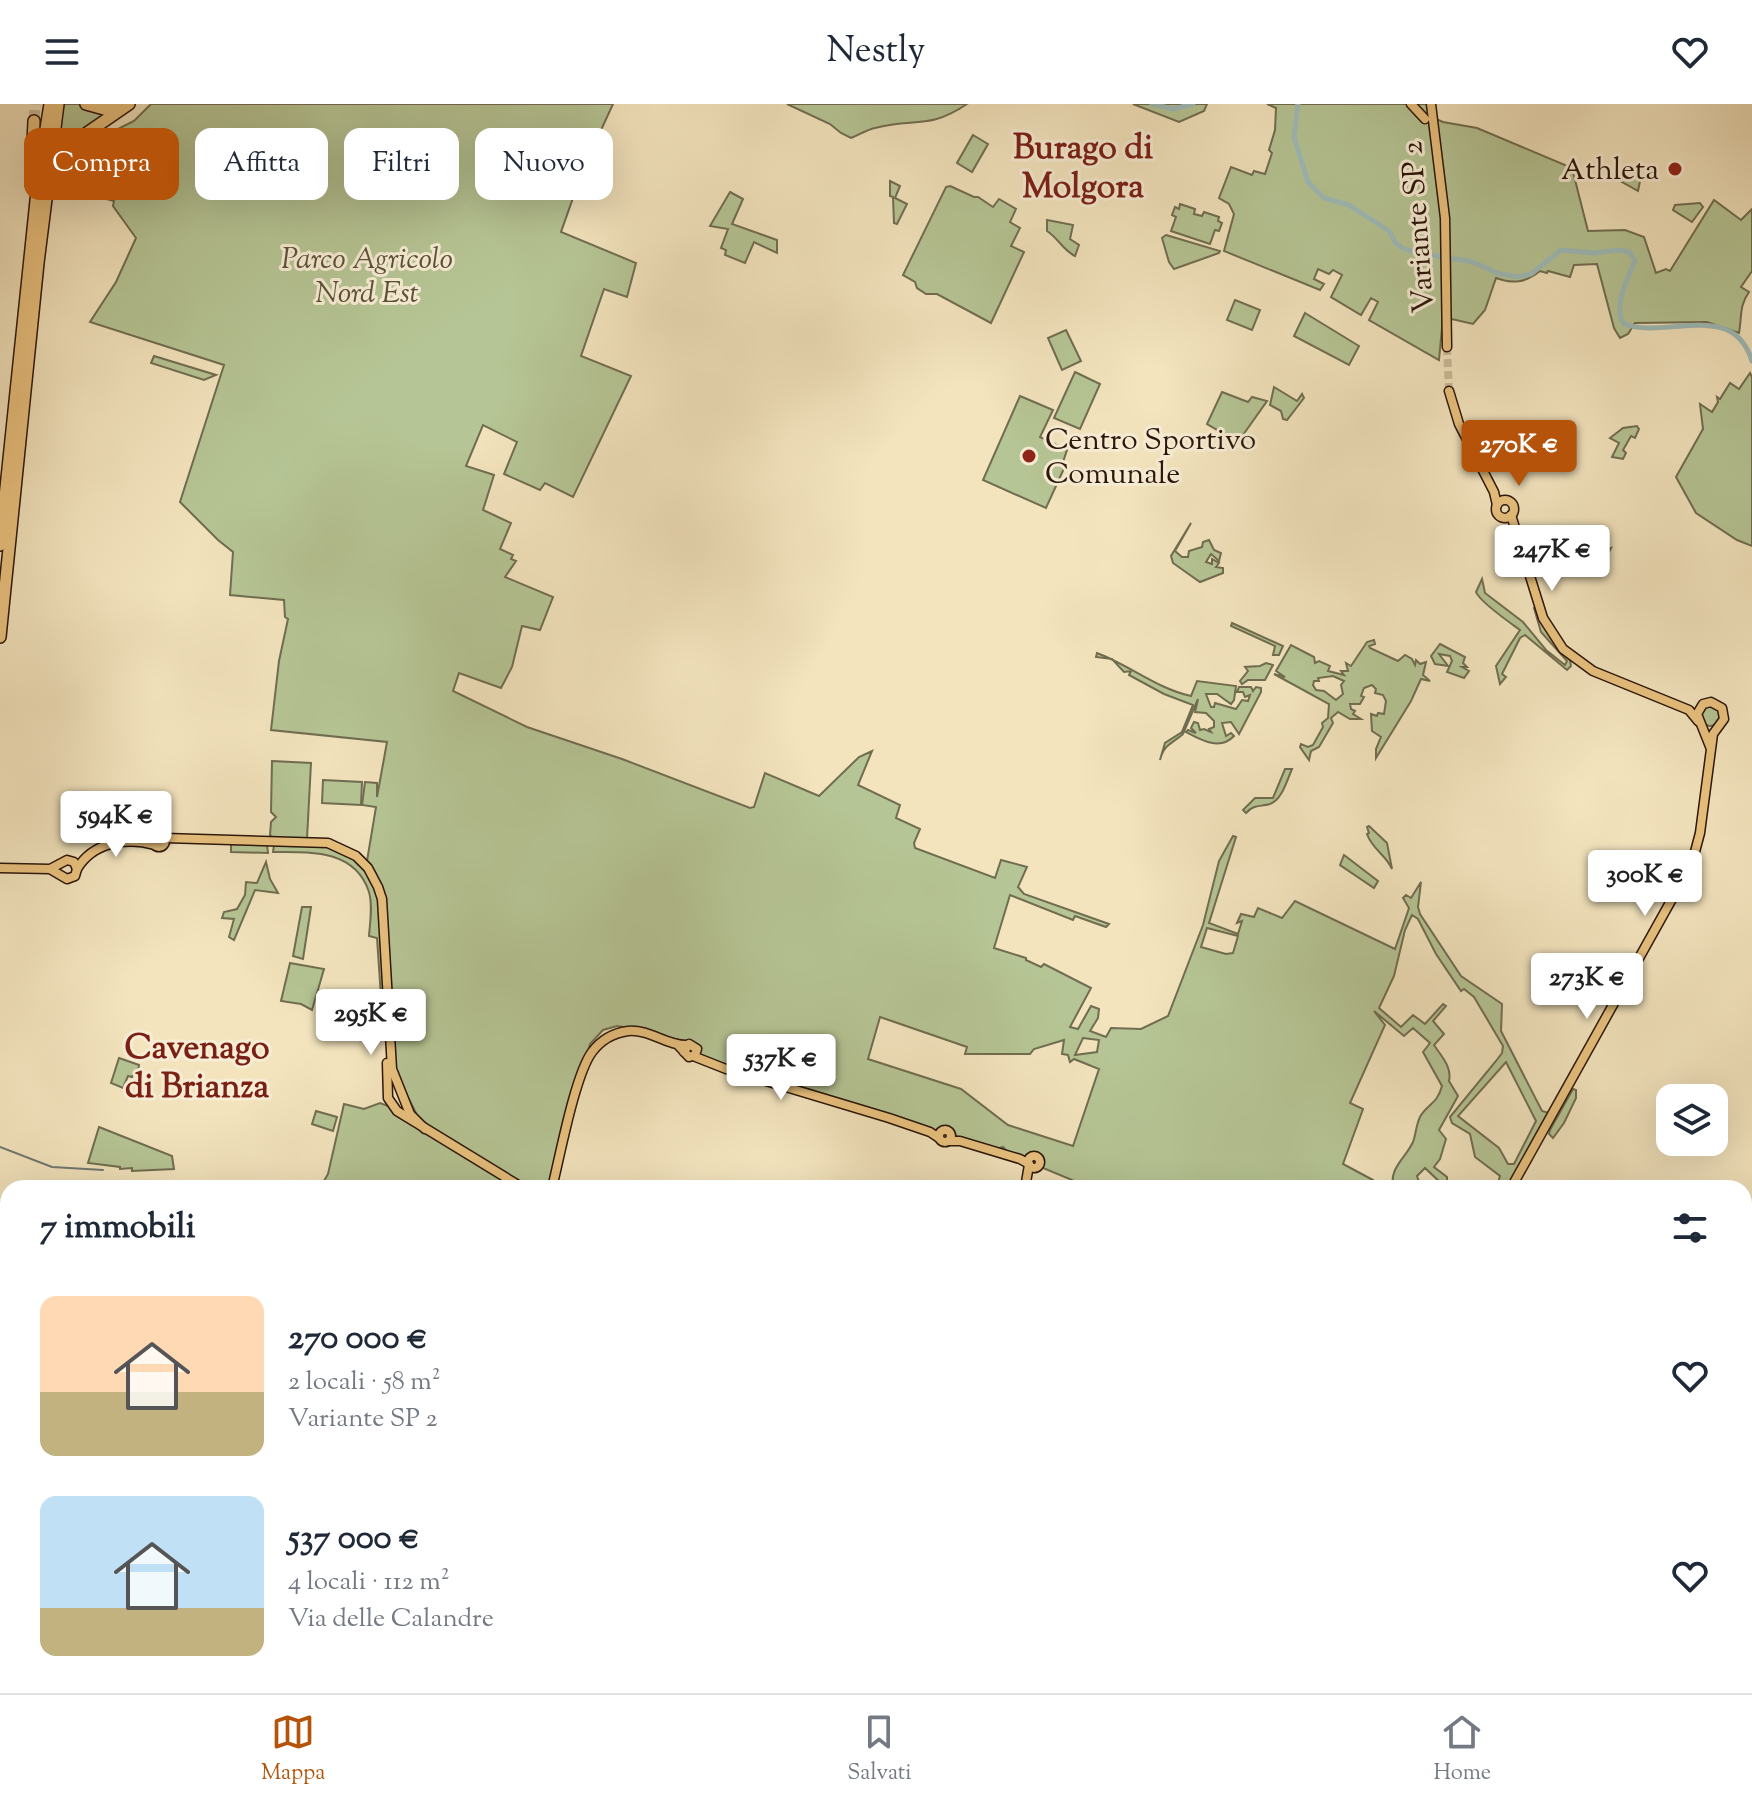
<!DOCTYPE html>
<html lang="it">
<meta charset="utf-8">
<style>
body{margin:0;font-family:"Sorts Mill Goudy",serif;background:#f2f2f3;color:#1f2937;height:100vh;display:flex;flex-direction:column;font-size:30px;white-space:nowrap}
*{box-sizing:border-box;margin:0}
p{font-size:26px;color:#747a83}
.icon{flex:none;width:44px;height:44px;fill:none;stroke:currentColor;stroke-width:2;stroke-linecap:round;stroke-linejoin:round}
.map{position:relative;flex:1;overflow:hidden}
.details{position:absolute;left:0px;top:1076px;width:1752px;height:514px;display:flex;flex-direction:column;background:#fff;border-radius:24px 24px 0 0;box-shadow:0 8px 32px #0002}
.details>*{flex:none}
.top-card{position:absolute;left:24px;top:24px;width:800px;height:72px;display:flex;gap:16px}
.fabs{position:absolute;left:1656px;top:980px;display:grid;gap:16px}
.fabs a{display:grid;place-items:center;width:72px;height:72px;border-radius:16px;background:#fff;box-shadow:0 8px 32px #0002;font-size:40px}
.price{position:absolute;translate:-50% -68px;padding:0 18px;border-radius:8px;background:#fff;color:#222;font-size:26px;line-height:52px;filter:drop-shadow(0 2px 4px #0008)}
.price::after{content:'';position:absolute;left:50%;top:48px;width:24px;height:18px;margin-left:-12px;background:inherit;clip-path:polygon(0 0,100% 0,50% 100%)}
.price.active{background:#b45309;color:#fff}
ul{padding:0;list-style:none}
li{display:flex;align-items:center;gap:24px;height:200px;padding:0 40px}
li span{display:grid;place-items:center;flex:none;width:224px;height:160px;border-radius:16px;color:#555}
li>.icon{margin-inline-start:auto}
span .icon{width:96px;height:96px;fill:#fffc;stroke-width:1}
li b{font-size:34px}
h2{display:flex;justify-content:space-between;align-items:center;height:96px;padding:0 40px;font-size:34px}
.tag{padding:0 28px;border-radius:16px;background:#fff;box-shadow:0 8px 32px #0002;font-size:28px;line-height:72px}
.tag.active{background:#b45309;color:#fff}
header{display:flex;justify-content:space-between;align-items:center;height:104px;padding:0 40px;background:#fff;font-size:36px;font-weight:600}
.menu{display:flex;justify-content:space-around;align-items:center;height:112px;border-top:2px solid #e0e1e3;background:#fff;font-size:22px;color:#747a83}
.menu a{display:grid;justify-items:center;gap:4px}
.menu .active{color:#b45309}
.map>svg:first-child{display:block}
.green{fill:#b6c595;stroke:#706d50;stroke-width:2;fill-rule:evenodd}
.lines{fill:none;stroke-linecap:round;stroke-linejoin:round}
.stream{stroke:#707974;stroke-width:2}
.river{stroke:#9ebcba;stroke-width:5}
.major-tunnel{stroke:#cbbb9a;stroke-width:8;stroke-dasharray:8 4;stroke-linecap:butt}
.highway-tunnel{stroke:#cbbb9a;stroke-width:11;stroke-dasharray:11 5.5;stroke-linecap:butt}
.major-casing{stroke:#2a150a;stroke-width:11}
.highway-casing{stroke:#2a150a;stroke-width:14}
.major{stroke:#eac27f;stroke-width:8}
.highway{stroke:#eac27f;stroke-width:11}
.poi-dot{fill:#8f2418;stroke:#f7edd5;stroke-width:3}
.labels{text-anchor:middle;stroke-width:6;stroke-linejoin:round;paint-order:stroke}
.poi-label{font-size:30px;fill:#2a150a;stroke:#f7edd5;text-anchor:end}
.street-label{font-size:30px;fill:#2a150a;stroke:#f7edd5}
.park-label{font-size:30px;font-style:italic;fill:#5b533b;stroke:#f7edd5}
.quarter-label{font-size:34px;font-weight:bold;fill:#7a1f14;stroke:#f7edd5}
</style>
<header><svg class="icon" aria-label="menu" viewBox="0 0 24 24"><path d="M4 6h16M4 12h16M4 18h16"/></svg>Nestly<svg class="icon" aria-label="heart" viewBox="0 0 24 24"><path d="M12 20l-8-8c-3-5 5-10 8-4 3-6 11-1 8 4z"/></svg></header>
<div class="map">
<svg width="1752" height="1589" viewBox="0 0 1752 1589">
<rect width="100%" height="100%" fill="#f3e4be"/>
<filter id="stains"><feTurbulence type="fractalNoise" baseFrequency=".0025" numOctaves="4"/><feColorMatrix values="0 0 0 0 .2 0 0 0 0 .09 0 0 0 0 .02 0 0 0 .5 -.17"/></filter>
<radialGradient id="worn" r=".72"><stop offset=".6" stop-color="#630" stop-opacity="0"/><stop offset="1" stop-color="#630" stop-opacity=".3"/></radialGradient>
<g class="green">
<path d="M64 0H83L112 6 85 24 52 61Z"/>
<path d="M151 0H613L584 63 561 128 636 159 627 193 604 185 581 252 631 272 573 393 545 379 540 386 504 370 517 338 483 321 466 362 494 371 483 406 511 419 500 445 513 451 511 455 516 457 505 473 553 493 540 526 522 522 512 563 501 584 459 569 453 587 527 623 622 655 750 704 754 703 765 669 819 692 859 653 872 647 858 681 900 701 896 714 920 725 914 739 915 744 995 774 1001 756 1027 763 1018 783 1024 790 1109 820 1106 823 1075 812 1073 816 1010 791 994 844 1026 854V856L1041 863 1044 860 1091 884 1070 923 1078 925 1091 902 1099 905 1098 914 1090 927 1106 933 1111 924 1141 925 1168 912 1203 821 1219 757 1233 732 1236 733 1209 819 1238 830 1242 817 1237 819 1241 810 1254 813 1258 804 1282 814 1295 797 1395 845 1409 804 1403 794 1406 791 1411 794 1421 778 1418 803 1420 810 1461 872 1502 900 1501 927 1542 1007 1549 1009 1507 1084H1487L1497 1082 1500 1072 1475 1053 1470 1030 1452 1019 1450 1013 1496 957 1502 949 1503 942 1474 893 1464 885 1461 887 1436 850 1418 815 1412 811 1405 826 1394 872 1379 904 1401 923 1413 911 1425 920 1443 900 1446 902 1433 917 1444 930 1434 941C1442 953 1452 963 1449 977L1458 992 1439 1026 1446 1035 1440 1055 1434 1063 1447 1073V1078L1442 1080 1425 1064 1417 1072 1419 1078 1413 1084H1393C1389 1064 1405 1055 1413 1038 1416 1030 1416 1021 1420 1013 1427 1000 1437 1001 1442 982L1423 948 1430 939 1413 924 1404 932 1374 907 1385 921 1350 999 1363 1005 1343 1060 1373 1076 1369 1084H1091L1043 1064 1039 1059 1032 1062 1009 1050 1003 1043 996 1045 950 1030 949 1034 943 1037 941 1028 691 951 638 925 617 922 603 926 590 940 552 1084H320L328 1070 344 1000 364 1005 380 999 399 1006 404 1002 413 1015 416 1009 393 964 384 789 375 768 367 757 376 703 362 701 365 678 377 679V693L387 638 271 626 279 557 288 515 285 513 284 496 230 491 233 448 218 436 180 398 224 261 90 218 116 178 136 134 113 102 114 97 73 86 90 39 134 17ZM1207 824 1238 832 1233 849 1226 850 1201 843ZM880 913 967 943 965 950H1030L1034 945 1064 936 1062 950 1068 951 1070 958 1074 955 1099 965 1073 1042 1008 1021 961 985 868 955ZM1083 934 1099 936 1097 948 1075 951ZM1506 958 1536 1017 1514 1060H1508L1499 1044 1458 1012Z"/>
<path d="M787 0H967C927 27 914 13 875 24 866 26 859 31 851 34L841 29 830 20Z"/>
<path d="M1133 0H1207L1204 7 1179 18Z"/>
<path d="M1267 0H1427L1429 12 1443 18 1477 24 1572 64 1588 127 1625 126 1644 133 1656 169 1666 165 1670 167 1714 96 1741 116 1752 105V167L1741 183 1749 188C1739 202 1742 213 1739 229L1707 218 1635 219 1628 230 1620 234 1614 224 1597 160 1574 161 1570 173 1548 167 1547 169 1540 167C1525 179 1513 180 1496 174L1485 206 1473 220 1443 213 1439 256 1369 216 1378 198 1371 194 1361 211 1331 193 1342 171 1333 166 1329 170 1318 165 1314 175 1324 180 1320 186 1224 147 1234 110 1229 100 1219 94 1231 63 1252 71 1254 67 1265 70 1272 49 1269 46 1275 26 1276 4Z"/>
<path d="M973 31 988 40 972 68 957 59Z"/>
<path d="M1613 70 1655 74 1640 77 1638 87 1613 73Z"/>
<path d="M890 77 900 82 895 94 907 100 897 120 894 119 893 93 890 92Z"/>
<path d="M950 82 974 93H978L993 103 999 95 1016 105 1010 118 1020 124 1011 142 1024 148 991 219 937 190H926L917 184 915 178 903 171 946 83Z"/>
<path d="M730 88 743 95 732 120 777 136V149L754 138 745 159 725 151 726 146 721 144 728 125 710 122Z"/>
<path d="M1700 99 1703 103 1692 118 1673 106 1675 101Z"/>
<path d="M1180 100 1195 105 1194 110 1202 112 1204 108 1219 113 1218 117 1222 119 1219 127 1215 126 1210 140 1171 127 1176 113 1172 111 1175 103 1179 105Z"/>
<path d="M1047 116 1073 121 1070 135 1079 141 1075 152C1063 146 1058 134 1047 127Z"/>
<path d="M1166 131 1220 147 1219 149 1174 165 1169 158 1162 134Z"/>
<path d="M1235 196 1260 206 1252 226 1227 216Z"/>
<path d="M1305 209 1359 242 1349 261 1294 232Z"/>
<path d="M1066 226 1081 257 1062 266 1048 234Z"/>
<path d="M154 252 216 271 204 276 151 259Z"/>
<path d="M1075 268 1100 280 1080 325 1054 314Z"/>
<path d="M1750 269 1752 273V442L1737 436 1696 409 1676 373 1703 325 1700 300 1712 308 1718 298 1717 293 1720 295 1730 279 1739 285Z"/>
<path d="M1274 283 1297 297 1302 290 1304 294 1287 316 1283 315 1281 307 1270 301Z"/>
<path d="M1222 288 1248 298 1252 293 1267 297 1238 338 1207 320Z"/>
<path d="M1020 292 1053 306 1040 333 1067 346 1063 358 1066 360 1046 404 983 376Z"/>
<path d="M1637 322 1639 325 1635 334 1631 332 1623 346 1626 349 1623 355 1612 353 1619 339 1610 334 1623 324Z"/>
<path d="M1191 419 1175 447 1182 453H1188L1189 447 1202 443 1203 438 1209 436 1214 446 1221 449 1219 457 1211 450 1206 458 1212 460V455L1219 459 1216 463 1223 464V469L1200 478 1173 459 1171 452Z"/>
<path d="M1611 444 1598 467 1580 457 1584 452 1591 449 1593 464 1599 462 1595 449Z"/>
<path d="M1482 475 1485 489 1523 518 1546 546 1565 561 1567 557 1541 528 1534 504 1536 503 1546 526 1570 556 1571 562 1567 566 1525 531 1520 534 1502 570 1506 573 1500 580 1496 562 1520 526C1509 518 1480 498 1476 488Z"/>
<path d="M1232 519 1283 542 1279 551H1273L1275 542 1231 522Z"/>
<path d="M1374 536 1375 540 1369 542 1370 544 1398 557 1405 551 1412 555 1415 561 1416 556 1420 560 1426 558 1423 571 1430 577 1421 575 1411 597 1376 654V645L1381 633 1372 627 1371 610 1377 612 1378 609 1384 610 1386 597 1383 591 1375 589 1376 585 1372 581 1364 584 1361 592 1364 593 1360 600H1350L1351 605 1355 607 1353 610 1361 615H1350L1338 608 1331 614 1333 619 1319 643 1311 647 1309 656 1300 643 1301 640 1308 643 1313 641 1323 623 1322 619 1328 614 1329 600 1274 570 1285 573 1276 567 1291 541 1314 553 1315 559 1319 557 1330 562 1328 567 1344 571 1341 567H1348L1346 559 1351 562 1367 538ZM1333 572 1344 577 1341 581 1343 590 1336 596 1324 587 1316 586 1313 581 1314 577H1319L1318 574Z"/>
<path d="M1440 540 1465 553 1463 559 1467 563H1462L1469 567 1464 574 1447 568 1452 557 1450 552 1439 550 1448 562 1435 560 1431 552Z"/>
<path d="M1097 549C1129 561 1158 585 1191 592L1197 577 1236 582 1234 596 1231 600 1217 590H1206L1211 603H1214L1215 599 1236 605 1242 596 1248 597 1250 591 1245 593 1243 588H1237L1239 583H1251L1253 587 1256 583 1261 584V588L1239 630 1231 618 1222 619 1226 632 1231 629 1234 632C1220 647 1201 636 1186 628L1188 626 1196 629 1191 624 1194 618 1198 619 1200 626 1204 625 1211 628 1209 625 1214 623V617L1206 609 1195 608 1198 595 1183 630C1172 640 1164 640 1160 656L1165 639 1182 628 1193 601 1164 590 1129 571 1131 567 1124 568 1112 555 1096 553Z"/>
<path d="M1266 559 1273 561 1265 576H1248L1242 580 1240 577 1248 567 1245 563 1260 562Z"/>
<circle cx="1710" cy="611" r="11"/>
<path d="M272 657 311 659 307 735H274L270 731 271 718 276 713 271 708Z"/>
<path d="M1285 665H1292C1287 676 1282 696 1270 700 1260 703 1254 700 1246 709L1243 706 1255 694H1273Z"/>
<path d="M323 676 362 678 361 701 322 699Z"/>
<path d="M1369 722 1387 739 1392 765C1386 751 1372 745 1367 730L1369 729 1367 723Z"/>
<path d="M319 739C338 744 355 750 368 766 389 792 386 891 388 927H385L383 922 377 834 369 832C370 818 373 802 369 788 355 745 310 748 273 748L274 741Z"/>
<path d="M231 740 267 741 268 749 231 748Z"/>
<path d="M1344 751 1378 777 1374 784 1340 761Z"/>
<path d="M266 758 270 775 278 789 255 786 234 836 229 833 234 815 222 814 224 808 237 805 245 791 246 778 257 779Z"/>
<path d="M302 803H311L303 855 293 852Z"/>
<path d="M290 859 324 865 312 906 301 900 281 897Z"/>
<path d="M119 954 139 961 138 968H135L132 973 128 972 123 984 111 979Z"/>
<path d="M1573 985 1576 986V994L1564 1019 1553 1034 1549 1030 1550 1026Z"/>
<path d="M316 1007 337 1013 333 1027 312 1020Z"/>
<path d="M99 1023 172 1052 174 1065 132 1067V1064L120 1065V1063L88 1059Z"/>
<path d="M1744 1209 1752 1214V1251L1744 1239Z"/>
<path d="M0 1384 8 1385V1582H495L493 1587 496 1589H0Z"/>
<path d="M668 1582H889L911 1589H665Z"/>
<path d="M1231 1582H1271V1589H1228Z"/>
</g>
<g class="lines">
<g class="stream">
<path d="M0 1043 52 1063 103 1066"/>
<path d="M0 1456 8 1459"/>
<path d="M188 1582 193 1589"/>
<path d="M288 1582 306 1589"/>
<path d="M559 1582 570 1589"/>
<path d="M757 1582 760 1589"/>
<path d="M1086 1582 1094 1589"/>
<path d="M212 1589 225 1582"/>
<path d="M418 1589 430 1584 442 1589"/>
<path d="M549 1589 552 1582"/>
</g>
<g class="river">
<path d="M1152 0 1173 5 1193 0"/>
<path d="M1298 0 1294 33 1308 78 1324 94 1349 101 1389 127 1395 138 1402 144 1414 148 1473 158 1497 169 1517 173 1531 170 1561 146 1594 149 1619 146 1629 148 1635 157C1628 173 1612 204 1624 220 1666 236 1733 195 1752 257"/>
</g>
<path class="major-tunnel" d="M1447 243 1449 287"/>
<path class="highway-tunnel" d="M34 17 35 0"/>
<defs>
<g id="major">
<path d="M1411 0 1425 15"/>
<path d="M1431 0 1445 114 1447 243"/>
<path d="M1449 287 1459 320 1494 388 1497 401"/>
<circle cx="1505" cy="405" r="9"/>
<path d="M1511 411 1543 514 1563 545 1593 567 1689 606 1698 617"/>
<circle cx="159" cy="737" r="6"/>
<path d="M165 734 328 739 356 752 368 764 378 783 382 795 392 965 410 1010 425 1025"/>
<path d="M0 764 50 765 67 756 74 758 77 765 75 772 67 775 50 765"/>
<path d="M77 765C93 738 126 733 155 741"/>
<path d="M678 941 689 953 695 951 697 945 689 940 684 948"/>
<path d="M693 952 726 965 889 1014 930 1028 939 1034"/>
<path d="M387 959 388 994 397 1007 523 1084"/>
<circle cx="945" cy="1032" r="6"/>
<path d="M949 1037H960L1020 1055 1029 1060"/>
<circle cx="1034" cy="1058" r="6"/>
<path d="M552 1084C560 1052 575 971 592 948 601 936 613 929 628 927 650 925 667 942 687 941"/>
<path d="M1025 1084 1029 1061"/>
<path d="M1511 1084 1692 759 1700 729 1713 630 1724 615 1722 604 1711 598 1703 600 1697 610 1711 645"/>
<path d="M1285 1582V1589"/>
</g>
<g id="highway">
<path d="M86 0 104 5 120 0"/>
<path d="M53 64 68 42 129 0"/>
<path d="M31 80 34 17"/>
<path d="M0 441 39 68 50 0"/>
<path d="M0 533 38 159 58 0"/>
</g>
</defs>
<use href="#major" class="major-casing"/>
<use href="#highway" class="highway-casing"/>
<use href="#major" class="major"/>
<use href="#highway" class="highway"/>
</g>
<g class="poi-dot">
<circle cx="1675" cy="65" r="8"/>
<circle cx="1029" cy="352" r="8"/>
</g>
<g class="labels">
<g class="poi-label">
<text x="1659" y="75">Athleta</text>
<text x="1045" y="345" text-anchor="start">Centro Sportivo<tspan x="1045" dy="34">Comunale</tspan></text>
</g>
<g class="street-label">
<text transform="translate(1417 123) rotate(-94)" y="10">Variante SP 2</text>
</g>
<g class="park-label">
<text x="367" y="164">Parco Agricolo<tspan x="367" dy="34">Nord Est</tspan></text>
</g>
<g class="quarter-label">
<text x="1083" y="54">Burago di<tspan x="1083" dy="39">Molgora</tspan></text>
<text x="197" y="954">Cavenago<tspan x="197" dy="39">di Brianza</tspan></text>
</g>
</g>
<rect width="100%" height="100%" filter="url(#stains)"/>
<rect width="100%" height="100%" fill="url(#worn)"/>
</svg>
<div class="fabs">
<a><svg class="icon" aria-label="layers" viewBox="0 0 24 24"><path d="M12 4l9 5-9 5-9-5zM3 14l9 5 9-5"/></svg></a>
</div>
<b class="price active" style="left:1519px;top:384px">270K €</b>
<b class="price" style="left:1552px;top:489px">247K €</b>
<b class="price" style="left:116px;top:755px">594K €</b>
<b class="price" style="left:1645px;top:814px">300K €</b>
<b class="price" style="left:1587px;top:917px">273K €</b>
<b class="price" style="left:371px;top:953px">295K €</b>
<b class="price" style="left:781px;top:998px">537K €</b>
<div class="top-card">
<a class="tag active">Compra</a>
<a class="tag">Affitta</a>
<a class="tag">Filtri</a>
<a class="tag">Nuovo</a>
</div>
<section class="details">
<h2>7 immobili<svg class="icon" aria-label="filters" viewBox="0 0 24 24"><path d="M4 7h16M4 17h16"/><circle cx="9" cy="7" r="2"/><circle cx="15" cy="17" r="2"/></svg></h2>
<ul>
<li><span style="background:linear-gradient(#ffd9b3 60%,#c2b280 0)"><svg class="icon" aria-label="home" viewBox="0 0 24 24"><path d="M3 11l9-7 9 7M6 9v11h12V9"/></svg></span><div><b>270 000 €</b><p>2 locali · 58 m²</p><p>Variante SP 2</p></div><svg class="icon" aria-label="heart" viewBox="0 0 24 24"><path d="M12 20l-8-8c-3-5 5-10 8-4 3-6 11-1 8 4z"/></svg></li>
<li><span style="background:linear-gradient(#bfe0f5 70%,#c2b280 0)"><svg class="icon" aria-label="home" viewBox="0 0 24 24"><path d="M3 11l9-7 9 7M6 9v11h12V9"/></svg></span><div><b>537 000 €</b><p>4 locali · 112 m²</p><p>Via delle Calandre</p></div><svg class="icon" aria-label="heart" viewBox="0 0 24 24"><path d="M12 20l-8-8c-3-5 5-10 8-4 3-6 11-1 8 4z"/></svg></li>
</ul>
</section>
</div>
<nav class="menu">
<a class="active"><svg class="icon" aria-label="map" viewBox="0 0 24 24"><path d="M3 6l6-2 6 2 6-2v14l-6 2-6-2-6 2zM9 4v14M15 6v14"/></svg>Mappa</a>
<a><svg class="icon" aria-label="saved" viewBox="0 0 24 24"><path d="M7 4h10v16l-5-4-5 4z"/></svg>Salvati</a>
<a><svg class="icon" aria-label="home" viewBox="0 0 24 24"><path d="M3 11l9-7 9 7M6 9v11h12V9"/></svg>Home</a>
</nav>
